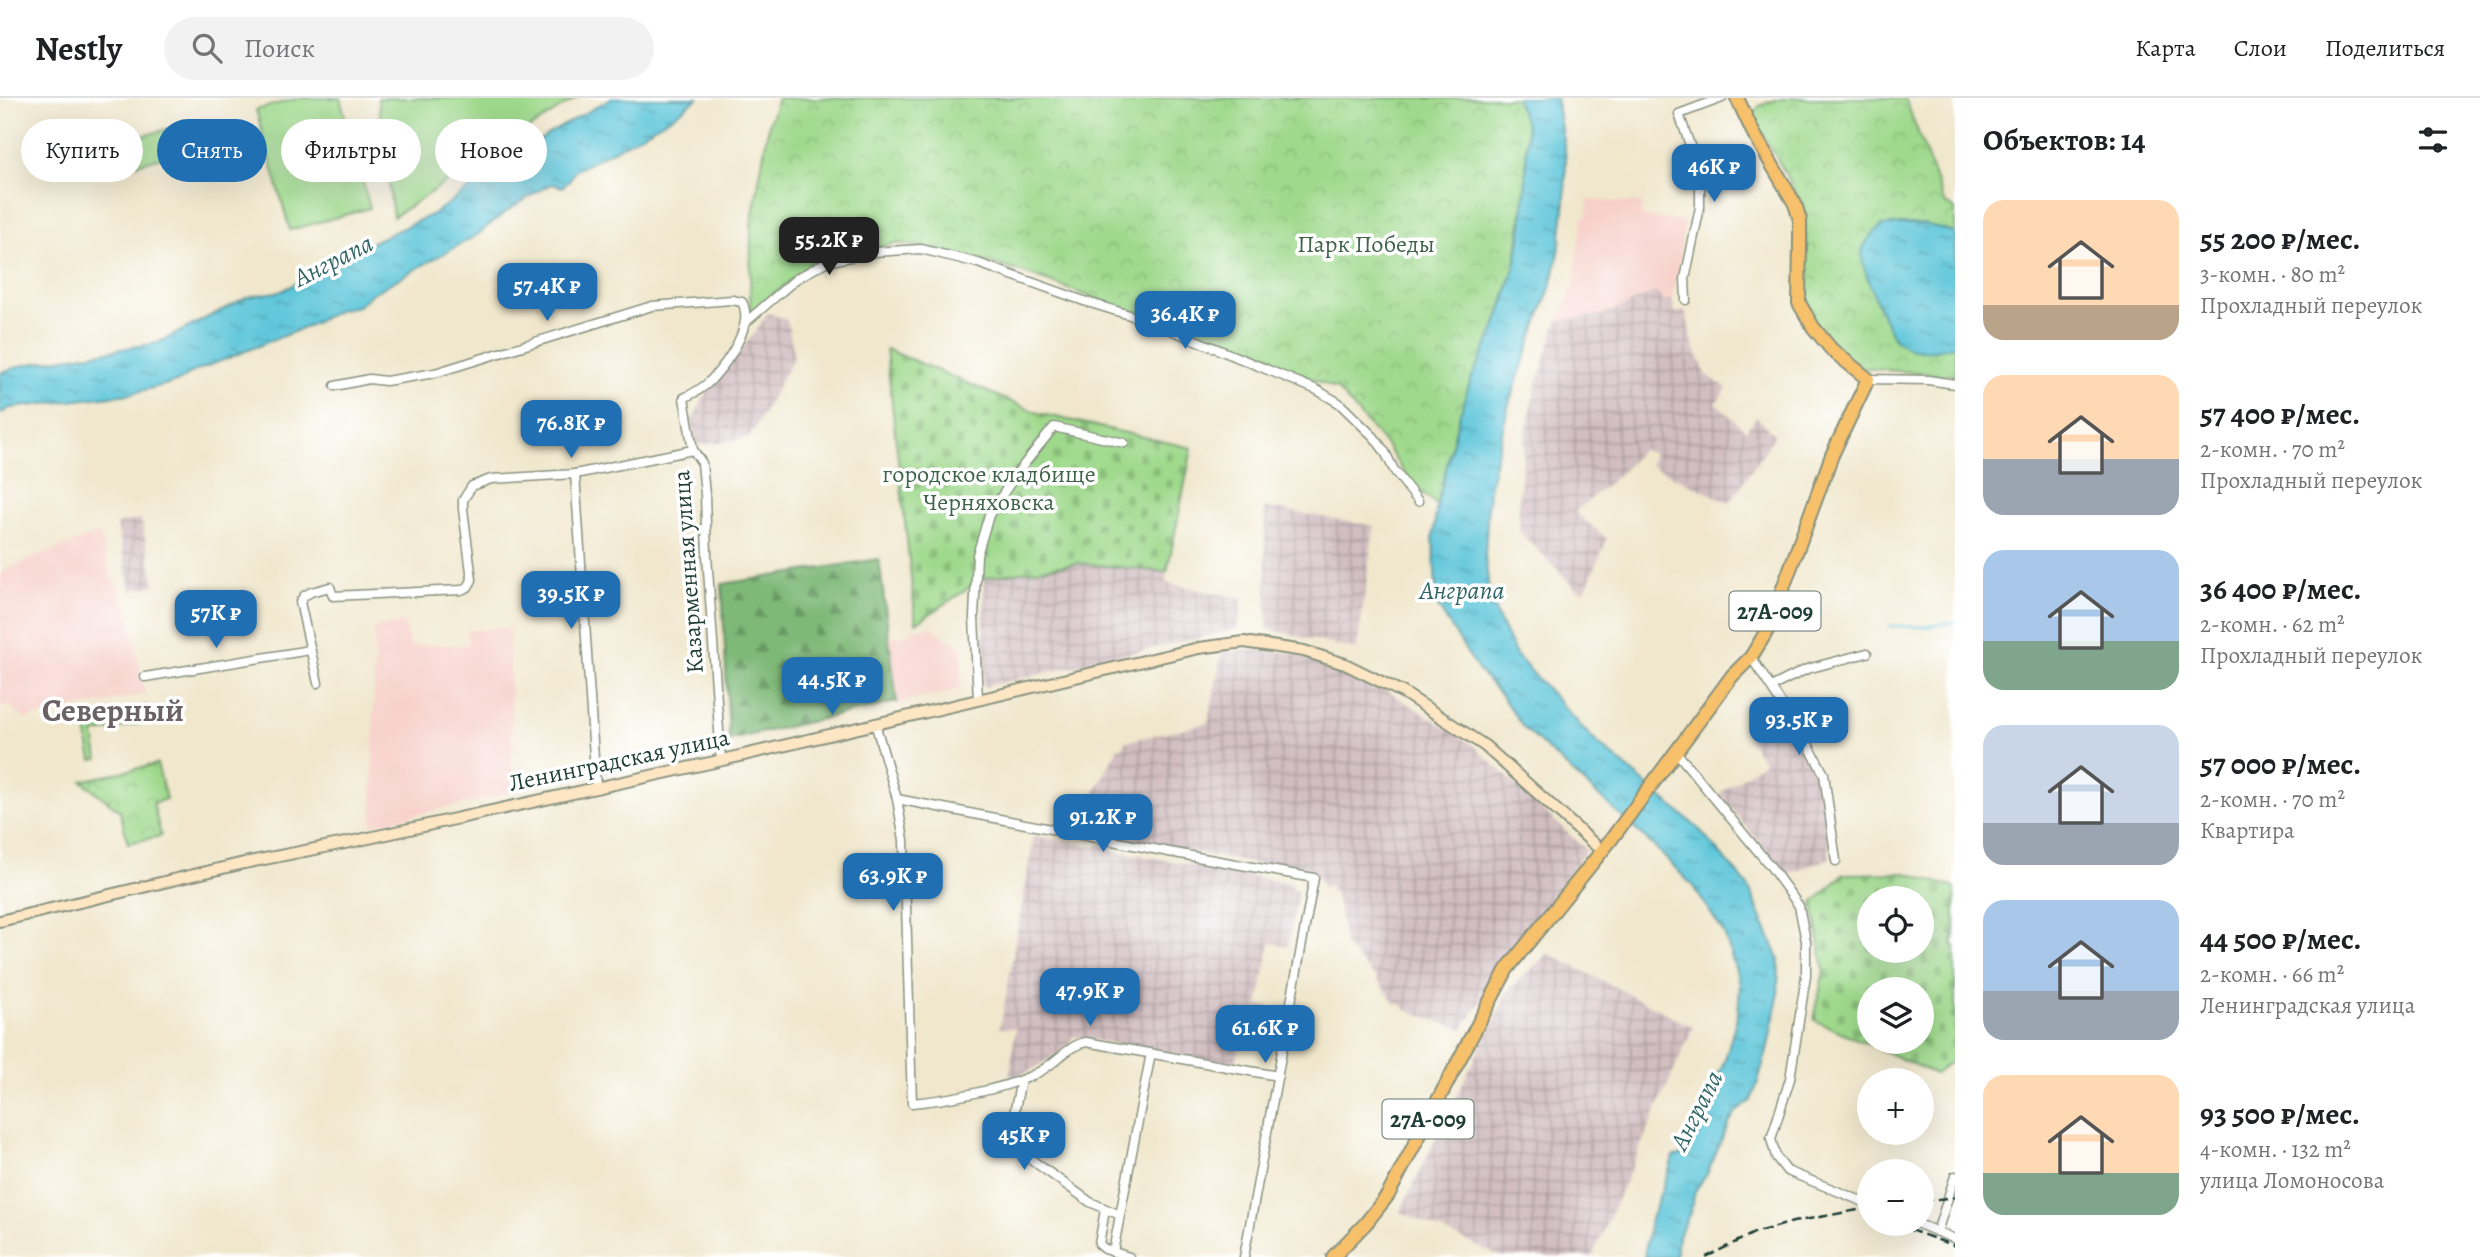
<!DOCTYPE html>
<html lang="ru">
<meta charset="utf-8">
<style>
body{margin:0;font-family:Alegreya,serif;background:#f2f2f2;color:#202124;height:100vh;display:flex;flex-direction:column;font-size:26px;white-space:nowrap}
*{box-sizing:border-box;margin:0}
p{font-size:23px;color:#757577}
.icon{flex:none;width:38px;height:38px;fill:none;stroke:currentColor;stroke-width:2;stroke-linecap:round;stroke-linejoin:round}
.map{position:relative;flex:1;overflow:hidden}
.side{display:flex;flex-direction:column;background:#fff;width:525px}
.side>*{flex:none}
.banner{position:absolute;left:21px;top:21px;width:665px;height:63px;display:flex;gap:14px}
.tools{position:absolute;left:1857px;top:788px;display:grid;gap:14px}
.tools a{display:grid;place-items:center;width:77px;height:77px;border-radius:50%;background:#fff;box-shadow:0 7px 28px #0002;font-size:35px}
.price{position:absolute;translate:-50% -60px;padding:0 16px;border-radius:14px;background:#1f6fb2;color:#fff;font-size:23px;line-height:46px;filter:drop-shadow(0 2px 4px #0008)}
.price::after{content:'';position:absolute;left:50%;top:42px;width:21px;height:16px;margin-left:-10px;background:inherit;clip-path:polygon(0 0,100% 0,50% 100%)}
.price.selected{background:#222;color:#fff}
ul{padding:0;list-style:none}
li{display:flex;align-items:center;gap:21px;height:175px;padding:0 28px}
li span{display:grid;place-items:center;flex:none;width:196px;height:140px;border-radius:21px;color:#555}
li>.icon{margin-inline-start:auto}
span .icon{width:84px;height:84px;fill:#fffc;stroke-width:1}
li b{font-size:30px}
h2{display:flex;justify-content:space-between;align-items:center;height:84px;padding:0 28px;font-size:30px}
.tag{padding:0 24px;border-radius:32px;background:#fff;box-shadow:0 7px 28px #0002;font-size:24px;line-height:63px}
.tag.selected{background:#1f6fb2;color:#fff}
header{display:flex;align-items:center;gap:42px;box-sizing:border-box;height:98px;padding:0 35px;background:#fff;border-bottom:2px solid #e0e0e0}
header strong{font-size:33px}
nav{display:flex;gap:38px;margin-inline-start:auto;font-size:24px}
.search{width:490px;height:63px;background:#f2f2f2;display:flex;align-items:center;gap:18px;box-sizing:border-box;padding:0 24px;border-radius:38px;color:#757577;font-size:26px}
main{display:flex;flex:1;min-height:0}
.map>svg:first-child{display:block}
.built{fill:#f7d0c9}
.industrial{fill:url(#industrial-grid)}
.grass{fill:#9fd98c;stroke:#5f8b60;stroke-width:2}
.forest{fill:url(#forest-firs);stroke:#4f7b56;stroke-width:2}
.cemetery{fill:url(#cemetery-stones);stroke:#5f8b60;stroke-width:2;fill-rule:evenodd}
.park{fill:url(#park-crowns);stroke:#5f8b60;stroke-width:2}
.water{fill:url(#water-ripples);stroke:#3e8287;stroke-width:2}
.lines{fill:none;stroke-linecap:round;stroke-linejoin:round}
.stream{stroke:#5ec6da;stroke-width:2.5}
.street-casing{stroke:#889280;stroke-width:11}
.secondary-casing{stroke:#889280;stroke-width:14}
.primary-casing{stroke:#889280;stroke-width:16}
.street{stroke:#fff;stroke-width:8}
.secondary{stroke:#fce6c4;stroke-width:10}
.primary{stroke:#f7c06b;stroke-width:12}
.rail{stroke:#1f3d34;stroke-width:2.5;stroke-dasharray:10 5;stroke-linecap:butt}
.labels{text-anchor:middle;stroke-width:7;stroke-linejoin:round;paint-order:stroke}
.shield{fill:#fff;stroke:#627771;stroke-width:2}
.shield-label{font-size:23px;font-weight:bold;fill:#1f3d34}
.park-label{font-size:24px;fill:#3f644a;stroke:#fff}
.street-label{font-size:24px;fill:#1f3d34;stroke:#fff}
.water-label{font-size:26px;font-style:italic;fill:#326666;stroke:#fff}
.district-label{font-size:32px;font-weight:bold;fill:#6b6266;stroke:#fff}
</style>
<header>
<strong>Nestly</strong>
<div class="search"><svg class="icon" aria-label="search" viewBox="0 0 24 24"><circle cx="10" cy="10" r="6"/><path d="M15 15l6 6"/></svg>Поиск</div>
<nav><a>Карта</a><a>Слои</a><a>Поделиться</a></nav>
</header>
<main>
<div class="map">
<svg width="1955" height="1159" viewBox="0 0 1955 1159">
<defs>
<pattern id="industrial-grid" width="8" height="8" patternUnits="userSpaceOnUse" patternTransform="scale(1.75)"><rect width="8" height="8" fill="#d2bec1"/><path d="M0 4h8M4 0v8" fill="none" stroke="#aa9c9e"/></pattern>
<pattern id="forest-firs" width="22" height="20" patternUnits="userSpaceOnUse" patternTransform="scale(1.75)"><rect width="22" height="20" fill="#7fb978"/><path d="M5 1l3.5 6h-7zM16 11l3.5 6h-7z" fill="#679863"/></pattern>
<pattern id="cemetery-stones" width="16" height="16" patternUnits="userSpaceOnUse" patternTransform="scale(1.75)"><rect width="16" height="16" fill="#9fd98c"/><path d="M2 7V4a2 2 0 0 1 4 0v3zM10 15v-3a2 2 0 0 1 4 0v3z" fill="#88bb79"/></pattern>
<pattern id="park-crowns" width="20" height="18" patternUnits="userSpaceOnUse" patternTransform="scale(1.75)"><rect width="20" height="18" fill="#9fd98c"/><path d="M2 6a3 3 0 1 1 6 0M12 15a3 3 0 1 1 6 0" fill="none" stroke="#88bb79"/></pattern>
<pattern id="water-ripples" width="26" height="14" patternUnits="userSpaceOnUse" patternTransform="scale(1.75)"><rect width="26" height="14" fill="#5ec6da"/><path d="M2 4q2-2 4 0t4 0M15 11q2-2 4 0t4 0" fill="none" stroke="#4da2b2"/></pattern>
</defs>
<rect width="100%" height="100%" fill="#fff"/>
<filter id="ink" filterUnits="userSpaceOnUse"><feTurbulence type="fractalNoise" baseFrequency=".0143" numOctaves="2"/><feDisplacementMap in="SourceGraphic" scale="14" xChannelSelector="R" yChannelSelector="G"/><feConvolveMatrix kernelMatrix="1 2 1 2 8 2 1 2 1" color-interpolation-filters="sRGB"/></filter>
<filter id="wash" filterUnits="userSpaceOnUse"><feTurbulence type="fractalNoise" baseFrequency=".00686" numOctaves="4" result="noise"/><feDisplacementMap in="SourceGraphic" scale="28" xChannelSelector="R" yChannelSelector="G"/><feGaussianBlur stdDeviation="1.57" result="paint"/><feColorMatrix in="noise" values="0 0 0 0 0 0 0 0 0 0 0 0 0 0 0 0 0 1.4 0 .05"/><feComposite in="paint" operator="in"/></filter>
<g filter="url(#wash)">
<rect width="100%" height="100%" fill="#f0e7cc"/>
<g class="built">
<path d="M1588 102 1642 105V119L1684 123 1681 158 1672 202 1664 204 1656 194 1603 217 1557 223 1574 188 1582 120 1587 118Z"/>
<path d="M100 435 111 481 119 489 127 508 145 596 24 621 10 608 0 610V475L42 456Z"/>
<path d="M404 524 410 547H469L467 533 509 529 513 694 372 727 375 530Z"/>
<path d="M914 529 919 531 932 529 950 543 958 545V548L962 549 961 591 899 605 885 540 910 536Z"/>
</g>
<g class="industrial">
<path d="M1656 194 1664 204 1672 202 1674 215 1685 213 1693 246 1706 277 1727 290 1716 305 1746 333 1756 319 1775 337 1730 405 1650 367 1654 356 1642 351 1623 373 1575 414 1607 441 1585 493 1577 491 1519 433V399L1526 332 1536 289 1557 223 1603 217Z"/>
<path d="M768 215 787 222 794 258 750 339 701 347 695 344 692 322 698 311 709 290 751 240Z"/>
<path d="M1264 409 1374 428 1357 552 1268 531Z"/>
<path d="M141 421 155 487 131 492 117 426Z"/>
<path d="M1078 465 1167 474 1166 485 1243 501 1237 531 983 589 984 481Z"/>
<path d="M1258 552 1298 556 1354 576 1394 597 1473 647 1586 752 1462 931 1408 913 1402 907 1394 904 1375 879 1345 848 1337 800 1329 787 1325 790 1316 777 1075 732 1118 650 1123 649 1124 644 1208 625 1222 554Z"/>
<path d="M1781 613 1814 664 1821 686 1830 760 1786 777 1719 696 1764 664 1748 640Z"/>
<path d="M1034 738 1097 749 1098 746 1111 749V752L1292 786V791L1298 793 1288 848 1270 845 1258 907 1276 911 1270 942 1251 939 1240 942 1236 964 1233 963 1232 966 1072 938 1070 947 1033 971 1016 978H1009L1016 930H998L1001 926Z"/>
<path d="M1548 855 1693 929 1592 1159H1502L1400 1114 1508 893Z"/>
</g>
<g class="grass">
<path d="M299 0H340L370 110 290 132 256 12Z"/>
<path d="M378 0H576L393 119Z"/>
<path d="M197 22 204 47 130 68 123 44Z"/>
<path d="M147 608 149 623 94 636 98 661 92 662 84 622Z"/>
</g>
<path class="forest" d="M879 461 897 604 729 642 722 486Z"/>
<g class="cemetery">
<path d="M886 251 1038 315 1192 350 1167 474 1078 465 984 480 916 525Z"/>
<path d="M1907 775 1955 790V836L1952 847 1955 848V961L1935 976 1814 922 1824 872 1813 805 1844 776ZM1869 800H1922V852H1869ZM1869 891H1922V943H1869Z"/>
</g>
<g class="park">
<path d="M778 0H1516L1527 28 1526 82 1516 163 1494 233 1471 281 1459 319 1437 407 1411 385 1386 347 1337 291 1287 270 1022 174 970 159 899 145 832 158 792 181 750 217 751 128 769 26Z"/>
<path d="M1781 0H1905L1945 106 1955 111V278L1864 270 1847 259 1817 228 1805 208 1807 153 1804 115 1791 85 1752 18 1759 8Z"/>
<path d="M157 666 166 701 153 705 161 738 128 745 120 713 82 683Z"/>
</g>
<g class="water">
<path d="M612 0H698L678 15 631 43 574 73 570 82 562 89 553 86 545 89 504 115 477 137 371 196 358 208 339 212 306 229 193 274 180 283 129 296 10 310 0 316V275L23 267 158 245 247 199 282 193 364 148 433 116 548 36Z"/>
<path d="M1516 0H1556L1566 60 1565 102 1559 154 1552 184 1509 305 1489 391 1485 456 1489 492 1497 518 1516 557 1593 641 1699 731 1748 788 1779 861 1778 899 1767 953 1756 990 1751 1003 1736 1014 1729 1025 1707 1076 1695 1093 1690 1115 1678 1138 1675 1159H1644L1650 1124 1674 1058 1683 1057 1708 1021 1709 1017 1706 997 1712 990 1725 962 1738 915 1740 886 1724 835 1692 787 1660 754 1523 629 1500 596 1478 572 1437 507 1433 440 1437 407 1459 319 1471 281 1494 233 1506 198 1516 163 1522 129 1526 82 1527 29Z"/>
<path d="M1900 126H1925L1955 135V247C1936 254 1911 256 1895 242 1886 227 1861 172 1862 155 1864 143 1873 136 1881 128Z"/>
</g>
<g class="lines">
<path class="stream" d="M1890 528 1924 529 1955 524"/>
</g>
</g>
<g filter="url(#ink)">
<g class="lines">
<defs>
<g id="street">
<path d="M1686 202 1685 181 1700 109V89L1692 53 1679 16 1722 0"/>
<path d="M746 224 796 181 826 164 874 154 921 151 978 165 1084 203 1149 223 1317 292 1339 305 1374 339 1385 354 1394 372 1418 403"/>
<path d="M1868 281 1928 282 1955 286"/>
<path d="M335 288 369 281 386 283 435 275 652 208 732 202 742 204C755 227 727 265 711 282 704 290 694 295 684 300L693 352"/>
<path d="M693 352 702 365 705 397 707 457 721 662"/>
<path d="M575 376 596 689"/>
<path d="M1751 559 1809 648 1824 676 1836 763"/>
<path d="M145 579 310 552"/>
<path d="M318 585 300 504 304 498 311 494 330 489 333 498 461 492 468 489 472 482 463 411V402L472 388 491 381 575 376 693 352"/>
<path d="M1771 589 1807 571 1867 555"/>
<path d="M978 601 974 519 977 457 989 417 1017 375 1054 329 1124 345"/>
<path d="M875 625 897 701 904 742 912 1005C946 1002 1005 991 1035 976 1054 968 1066 948 1086 944L1278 978"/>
<path d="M1677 655 1771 769 1799 808 1806 843V878L1790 981 1771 1041 1776 1059 1787 1073 1869 1106"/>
<path d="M897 701 1169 754 1314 780 1244 1159"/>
<path d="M1021 982 1009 1040 1011 1047 1090 1104 1120 1117"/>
<path d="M1105 1112 1099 1146 1105 1151 1129 1159"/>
<path d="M1916 1125 1955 1141"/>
<path d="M1937 1134 1955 1078"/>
<path d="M1113 1154 1151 955"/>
</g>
<path id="secondary" d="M0 823 244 765 355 743 714 664 1199 550 1244 544 1304 553 1345 566 1404 595 1485 648 1602 753"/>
<path id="primary" d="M1333 1159 1366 1125 1388 1097 1507 871 1610 743 1732 578 1751 559 1768 531 1832 357 1868 281 1832 252 1813 229 1799 205 1800 142V122L1795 106 1754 36 1737 0"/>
</defs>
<use href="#street" class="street-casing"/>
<use href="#secondary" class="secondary-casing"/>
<use href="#primary" class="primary-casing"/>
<use href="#street" class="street"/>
<use href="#secondary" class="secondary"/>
<use href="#primary" class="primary"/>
<g class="rail">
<path d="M1922 1103 1955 1099"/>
<path d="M1880 1125 1902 1129 1955 1148"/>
<path d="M1706 1159 1754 1135 1793 1124 1869 1110"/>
</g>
</g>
</g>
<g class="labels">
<g class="shield">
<rect x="1729.5" y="493.5" width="91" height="39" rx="5"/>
<rect x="1382.5" y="1001.5" width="91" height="39" rx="5"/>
</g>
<g class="shield-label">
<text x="1775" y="521">27А-009</text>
<text x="1428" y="1029">27А-009</text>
</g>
<g class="park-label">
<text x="1366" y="154">Парк Победы</text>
<text x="989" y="384">городское кладбище<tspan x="989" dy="28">Черняховска</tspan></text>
</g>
<g class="street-label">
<text transform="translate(688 474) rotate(-94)" y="8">Казарменная улица</text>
<text transform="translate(619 662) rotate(-12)" y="8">Ленинградская улица</text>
</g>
<g class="water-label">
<text transform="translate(333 162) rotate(-27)" y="9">Анграпа</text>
<text x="1462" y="501">Анграпа</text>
<text transform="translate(1696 1012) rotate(-63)" y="9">Анграпа</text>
</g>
<g class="district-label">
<text x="113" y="623">Северный</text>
</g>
</g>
</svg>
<div class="tools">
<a><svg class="icon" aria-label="locate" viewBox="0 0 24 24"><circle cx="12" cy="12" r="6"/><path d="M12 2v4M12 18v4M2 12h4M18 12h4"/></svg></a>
<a><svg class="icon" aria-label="layers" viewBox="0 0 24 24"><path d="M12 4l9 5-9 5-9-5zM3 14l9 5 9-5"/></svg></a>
<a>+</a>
<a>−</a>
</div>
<b class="price" style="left:1714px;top:106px">46K ₽</b>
<b class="price selected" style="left:829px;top:179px">55.2K ₽</b>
<b class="price" style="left:547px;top:225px">57.4K ₽</b>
<b class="price" style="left:1185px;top:253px">36.4K ₽</b>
<b class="price" style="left:571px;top:362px">76.8K ₽</b>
<b class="price" style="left:571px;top:533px">39.5K ₽</b>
<b class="price" style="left:216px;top:552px">57K ₽</b>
<b class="price" style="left:832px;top:619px">44.5K ₽</b>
<b class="price" style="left:1799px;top:659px">93.5K ₽</b>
<b class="price" style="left:1103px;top:756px">91.2K ₽</b>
<b class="price" style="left:893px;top:815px">63.9K ₽</b>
<b class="price" style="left:1090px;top:930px">47.9K ₽</b>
<b class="price" style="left:1265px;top:967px">61.6K ₽</b>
<b class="price" style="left:1024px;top:1074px">45K ₽</b>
<div class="banner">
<a class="tag">Купить</a>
<a class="tag selected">Снять</a>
<a class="tag">Фильтры</a>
<a class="tag">Новое</a>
</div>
</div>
<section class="side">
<h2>Объектов: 14<svg class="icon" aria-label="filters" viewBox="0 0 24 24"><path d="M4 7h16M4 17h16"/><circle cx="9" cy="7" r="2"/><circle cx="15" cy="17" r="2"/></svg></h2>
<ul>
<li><span style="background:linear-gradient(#ffd9b3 75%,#b9a48a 0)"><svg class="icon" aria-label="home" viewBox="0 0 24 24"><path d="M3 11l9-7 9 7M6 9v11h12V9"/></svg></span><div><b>55 200 ₽/мес.</b><p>3-комн. · 80 m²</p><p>Прохладный переулок</p></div></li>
<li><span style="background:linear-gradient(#ffd9b3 60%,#9aa5b1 0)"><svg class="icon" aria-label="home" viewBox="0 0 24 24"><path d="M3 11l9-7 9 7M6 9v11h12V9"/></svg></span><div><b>57 400 ₽/мес.</b><p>2-комн. · 70 m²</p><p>Прохладный переулок</p></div></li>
<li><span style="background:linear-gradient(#a9c7e8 65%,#7fa58c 0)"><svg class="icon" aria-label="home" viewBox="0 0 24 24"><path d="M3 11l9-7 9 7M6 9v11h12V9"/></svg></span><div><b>36 400 ₽/мес.</b><p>2-комн. · 62 m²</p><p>Прохладный переулок</p></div></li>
<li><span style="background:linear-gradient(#c9d6e8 70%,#9aa5b1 0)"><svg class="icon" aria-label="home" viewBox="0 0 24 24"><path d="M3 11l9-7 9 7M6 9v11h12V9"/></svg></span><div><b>57 000 ₽/мес.</b><p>2-комн. · 70 m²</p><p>Квартира</p></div></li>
<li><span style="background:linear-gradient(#a9c7e8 65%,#9aa5b1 0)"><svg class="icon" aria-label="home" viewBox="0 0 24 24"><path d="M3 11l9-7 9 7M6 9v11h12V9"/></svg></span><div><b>44 500 ₽/мес.</b><p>2-комн. · 66 m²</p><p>Ленинградская улица</p></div></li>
<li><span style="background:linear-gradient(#ffd9b3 70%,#7fa58c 0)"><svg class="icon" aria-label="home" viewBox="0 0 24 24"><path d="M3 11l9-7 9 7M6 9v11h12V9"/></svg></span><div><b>93 500 ₽/мес.</b><p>4-комн. · 132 m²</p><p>улица Ломоносова</p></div></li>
</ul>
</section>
</main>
